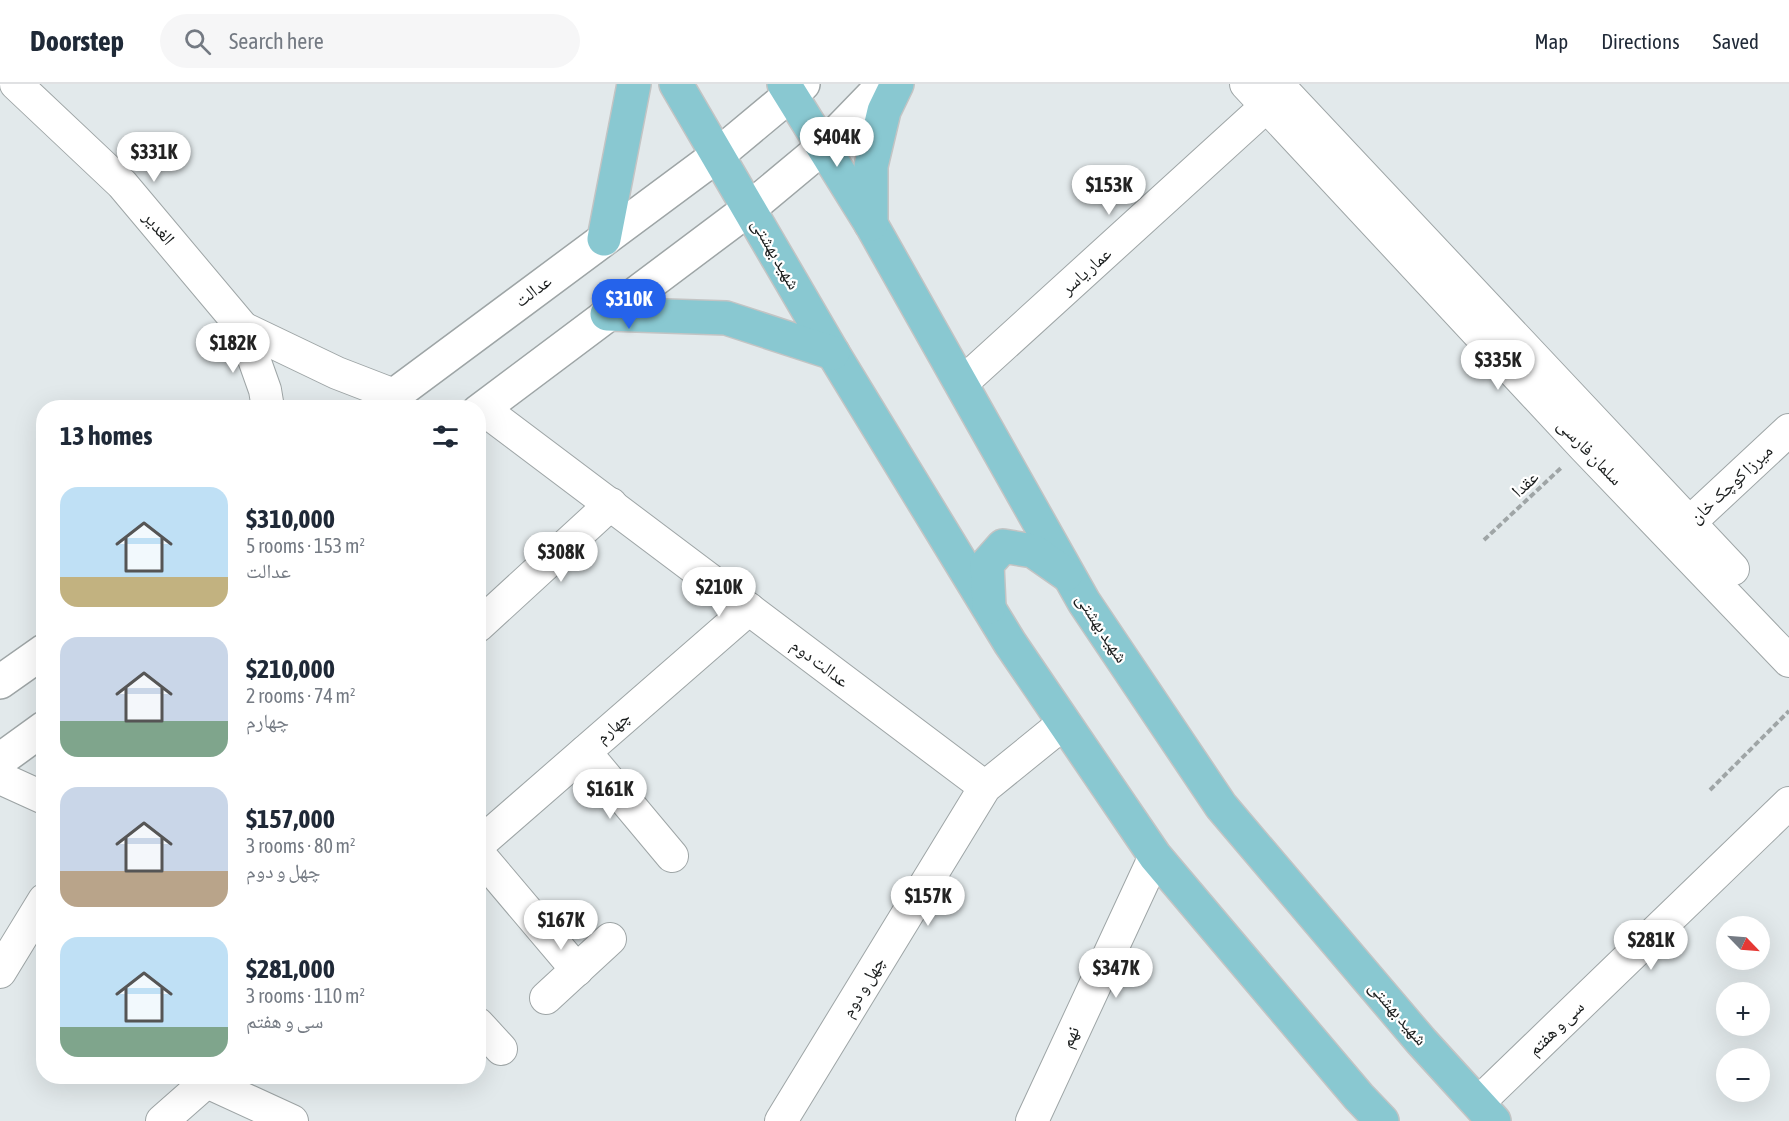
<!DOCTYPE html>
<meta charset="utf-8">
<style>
body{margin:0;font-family:"Asap Condensed","Noto Naskh Arabic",sans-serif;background:#f6f6f7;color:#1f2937;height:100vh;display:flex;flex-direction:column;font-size:22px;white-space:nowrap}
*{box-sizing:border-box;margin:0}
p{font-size:20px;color:#747a83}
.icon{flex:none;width:33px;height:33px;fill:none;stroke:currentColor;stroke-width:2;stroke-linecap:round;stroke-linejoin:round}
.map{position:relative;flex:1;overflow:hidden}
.drawer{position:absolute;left:36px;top:316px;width:450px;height:684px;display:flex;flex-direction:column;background:#fff;border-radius:24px;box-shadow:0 6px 24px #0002}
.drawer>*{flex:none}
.needle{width:39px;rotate:115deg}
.buttons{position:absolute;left:1716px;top:832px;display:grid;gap:12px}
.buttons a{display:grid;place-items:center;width:54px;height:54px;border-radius:50%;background:#fff;box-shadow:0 6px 24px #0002;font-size:30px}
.price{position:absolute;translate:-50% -51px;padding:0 14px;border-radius:21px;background:#fff;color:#222;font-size:20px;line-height:39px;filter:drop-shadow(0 2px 3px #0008)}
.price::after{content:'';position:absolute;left:50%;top:36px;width:18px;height:14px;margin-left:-9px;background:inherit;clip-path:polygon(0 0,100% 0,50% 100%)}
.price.selected{background:#2563eb;color:#fff}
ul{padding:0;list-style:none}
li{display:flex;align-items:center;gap:18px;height:150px;padding:0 24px}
li span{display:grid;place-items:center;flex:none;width:168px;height:120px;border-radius:18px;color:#555}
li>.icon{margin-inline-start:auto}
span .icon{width:72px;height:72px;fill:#fffc;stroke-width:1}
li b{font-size:26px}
h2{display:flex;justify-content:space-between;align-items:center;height:72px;padding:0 24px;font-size:26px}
header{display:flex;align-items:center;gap:36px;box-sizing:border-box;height:84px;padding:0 30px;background:#fff;border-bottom:2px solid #e0e1e3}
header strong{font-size:28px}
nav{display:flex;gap:33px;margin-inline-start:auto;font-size:21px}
.search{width:420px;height:54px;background:#f6f6f7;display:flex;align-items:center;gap:15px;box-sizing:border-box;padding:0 21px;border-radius:33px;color:#747a83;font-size:22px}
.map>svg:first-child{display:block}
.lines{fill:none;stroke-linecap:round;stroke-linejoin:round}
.street-casing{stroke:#9ea5a6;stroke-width:34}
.secondary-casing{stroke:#9ea5a6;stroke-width:36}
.primary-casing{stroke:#c3c4c4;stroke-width:36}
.path{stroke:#9fa5a6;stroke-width:4;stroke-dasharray:6 3;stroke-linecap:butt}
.street{stroke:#fff;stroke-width:32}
.secondary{stroke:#fff;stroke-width:33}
.primary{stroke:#89c8d1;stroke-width:33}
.labels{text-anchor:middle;stroke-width:4.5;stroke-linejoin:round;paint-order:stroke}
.street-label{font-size:18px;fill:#1a1d1d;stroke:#fff}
</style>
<header>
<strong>Doorstep</strong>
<div class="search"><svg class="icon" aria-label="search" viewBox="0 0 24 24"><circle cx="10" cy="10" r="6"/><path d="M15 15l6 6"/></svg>Search here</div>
<nav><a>Map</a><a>Directions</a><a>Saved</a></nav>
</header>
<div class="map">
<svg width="1789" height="1037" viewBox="0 0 1789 1037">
<rect width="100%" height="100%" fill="#e2e9eb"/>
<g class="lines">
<defs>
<g id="street">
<path d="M16 0 122 100 243 244 265 306 268 324"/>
<path d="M1246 0 1584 363 1789 577"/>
<path d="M1277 0 1733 485"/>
<path d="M243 244 337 289 394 311"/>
<path d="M961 300 1283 7"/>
<path d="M483 325 985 703"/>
<path d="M1674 453 1789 346"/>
<path d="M478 542 611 420"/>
<path d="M585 668 672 772"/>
<path d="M0 694 44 714"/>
<path d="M478 761 749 525"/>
<path d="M478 769 577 886"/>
<path d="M0 888 44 816"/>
<path d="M546 914 610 855"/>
<path d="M478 940 501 965"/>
<path d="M207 998 292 1037"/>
<path d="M1478 1019 1789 719"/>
<path d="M162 1037 212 993"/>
<path d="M781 1037 985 703 1064 639"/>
<path d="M1032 1037 1155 772"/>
</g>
<g id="secondary">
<path d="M377 324 719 70 803 0"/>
<path d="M478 328 750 124 822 64 884 0"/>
<path d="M0 598 44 567"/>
<path d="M0 676 44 644"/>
</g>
<g id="primary">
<path d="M676 0 833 269 1010 559 1155 772 1359 1013 1382 1037"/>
<path d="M784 0 871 140 1084 518 1221 722 1421 957 1494 1037"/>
<path d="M871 140V82L884 27 897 0"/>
<path d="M604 155 634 0"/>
<path d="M607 230 726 234 833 269"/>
<path d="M989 523 987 480 1003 462 1033 467 1066 490"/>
</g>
</defs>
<use href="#street" class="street-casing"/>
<use href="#secondary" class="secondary-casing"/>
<use href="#primary" class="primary-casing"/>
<g class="path">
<path d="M1484 456 1562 383"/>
<path d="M1710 706 1789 627"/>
</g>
<use href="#street" class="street"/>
<use href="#secondary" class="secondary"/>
<use href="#primary" class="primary"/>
</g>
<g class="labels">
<g class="street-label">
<text transform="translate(159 144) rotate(50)" y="6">الغدیر</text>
<text transform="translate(776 170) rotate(60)" y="6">شهید بهشتی</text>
<text transform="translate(1086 187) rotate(-42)" y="6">عمار یاسر</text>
<text transform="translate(533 207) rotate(-37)" y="6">عدالت</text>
<text transform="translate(1590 368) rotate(46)" y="6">سلمان فارسی</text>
<text transform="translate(1525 400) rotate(-43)" y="6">عقدا</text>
<text transform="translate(1731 400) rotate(-43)" y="6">میرزا کوچک خان</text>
<text transform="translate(1102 544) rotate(57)" y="6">شهید بهشتی</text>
<text transform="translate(820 579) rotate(37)" y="6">عدالت دوم</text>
<text transform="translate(613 643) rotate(-41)" y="6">چهارم</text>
<text transform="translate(863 903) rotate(-59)" y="6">چهل و دوم</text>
<text transform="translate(1398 929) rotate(49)" y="6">شهید بهشتی</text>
<text transform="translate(1556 944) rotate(-44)" y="6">سی و هفتم</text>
<text transform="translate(1070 953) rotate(-65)" y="6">نهم</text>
</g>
</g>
</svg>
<div class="buttons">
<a><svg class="needle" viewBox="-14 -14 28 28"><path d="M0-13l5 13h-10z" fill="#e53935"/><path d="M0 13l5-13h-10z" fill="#747a83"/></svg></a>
<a>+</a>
<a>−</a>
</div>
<b class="price" style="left:837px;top:84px">$404K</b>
<b class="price" style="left:154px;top:99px">$331K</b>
<b class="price" style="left:1109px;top:132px">$153K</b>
<b class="price selected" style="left:629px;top:246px">$310K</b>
<b class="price" style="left:233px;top:290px">$182K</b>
<b class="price" style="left:1498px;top:307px">$335K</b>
<b class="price" style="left:561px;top:499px">$308K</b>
<b class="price" style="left:719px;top:534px">$210K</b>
<b class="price" style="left:610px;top:736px">$161K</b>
<b class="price" style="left:928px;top:843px">$157K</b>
<b class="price" style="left:561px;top:867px">$167K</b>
<b class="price" style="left:1651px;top:887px">$281K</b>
<b class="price" style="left:1116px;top:915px">$347K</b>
<section class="drawer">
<h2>13 homes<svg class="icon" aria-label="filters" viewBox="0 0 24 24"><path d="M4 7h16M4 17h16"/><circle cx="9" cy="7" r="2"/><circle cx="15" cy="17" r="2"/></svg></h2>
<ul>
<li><span style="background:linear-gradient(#bfe0f5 75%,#c2b280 0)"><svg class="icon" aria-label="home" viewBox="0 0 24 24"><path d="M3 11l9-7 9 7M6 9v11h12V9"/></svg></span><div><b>$310,000</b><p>5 rooms · 153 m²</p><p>عدالت</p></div></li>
<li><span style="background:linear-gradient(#c9d6e8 70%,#7fa58c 0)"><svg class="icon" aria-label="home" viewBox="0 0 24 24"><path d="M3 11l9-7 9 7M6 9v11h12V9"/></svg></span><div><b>$210,000</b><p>2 rooms · 74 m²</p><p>چهارم</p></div></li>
<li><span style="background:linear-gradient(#c9d6e8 70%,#b9a48a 0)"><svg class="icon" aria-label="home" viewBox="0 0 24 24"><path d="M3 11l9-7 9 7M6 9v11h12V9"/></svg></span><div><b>$157,000</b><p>3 rooms · 80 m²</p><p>چهل و دوم</p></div></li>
<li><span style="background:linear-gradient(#bfe0f5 75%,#7fa58c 0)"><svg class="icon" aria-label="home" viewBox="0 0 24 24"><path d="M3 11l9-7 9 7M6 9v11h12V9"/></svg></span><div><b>$281,000</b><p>3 rooms · 110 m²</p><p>سی و هفتم</p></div></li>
</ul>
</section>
</div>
